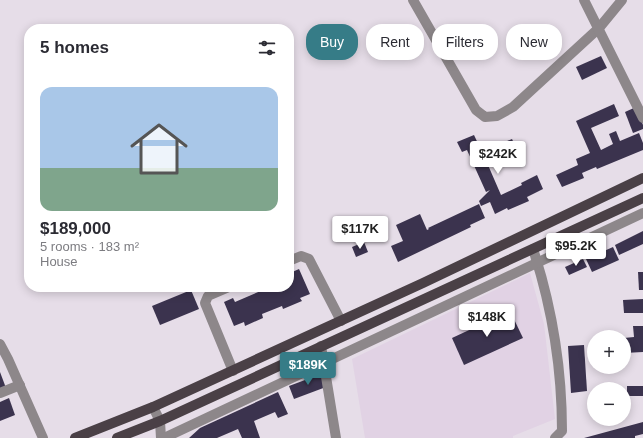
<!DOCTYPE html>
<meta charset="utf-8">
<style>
body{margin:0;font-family:Helvetica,sans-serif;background:#f7f7f7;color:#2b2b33;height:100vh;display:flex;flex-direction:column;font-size:15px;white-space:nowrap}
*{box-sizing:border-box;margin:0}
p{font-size:13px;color:#7c7c81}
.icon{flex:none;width:22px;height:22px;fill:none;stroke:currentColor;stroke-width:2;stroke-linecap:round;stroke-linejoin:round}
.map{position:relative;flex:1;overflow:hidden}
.sheet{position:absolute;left:24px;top:24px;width:270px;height:268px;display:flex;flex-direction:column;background:#fff;border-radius:16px;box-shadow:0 2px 10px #0003}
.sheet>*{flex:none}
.hud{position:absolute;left:306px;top:24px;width:277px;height:36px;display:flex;gap:8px}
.tools{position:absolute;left:587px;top:330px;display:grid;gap:8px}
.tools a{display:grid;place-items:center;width:44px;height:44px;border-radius:50%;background:#fff;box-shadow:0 2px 10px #0003;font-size:20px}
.price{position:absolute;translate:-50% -34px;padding:0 9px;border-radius:4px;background:#fff;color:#222;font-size:13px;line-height:26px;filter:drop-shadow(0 1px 2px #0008)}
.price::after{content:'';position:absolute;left:50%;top:24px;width:12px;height:9px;margin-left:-6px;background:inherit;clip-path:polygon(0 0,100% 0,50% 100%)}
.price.current{background:#367c87;color:#fff}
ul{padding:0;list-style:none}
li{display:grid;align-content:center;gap:8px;height:212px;padding:0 16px}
li span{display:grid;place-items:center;height:124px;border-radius:12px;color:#555}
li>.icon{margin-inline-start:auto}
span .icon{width:72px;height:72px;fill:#fffc;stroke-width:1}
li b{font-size:17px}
h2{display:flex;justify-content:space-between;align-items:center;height:48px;padding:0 16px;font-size:17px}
.tag{padding:0 14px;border-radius:16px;background:#fff;box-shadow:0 2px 10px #0003;font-size:14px;line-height:36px}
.tag.current{background:#367c87;color:#fff}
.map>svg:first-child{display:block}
.built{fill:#e1d2e4}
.building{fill:#3b334e}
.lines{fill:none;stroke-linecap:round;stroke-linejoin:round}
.minor{stroke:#8d878a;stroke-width:10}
.major{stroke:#4a4046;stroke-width:10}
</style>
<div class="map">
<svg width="643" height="438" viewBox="0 0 643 438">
<rect width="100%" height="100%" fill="#e6dde8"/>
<path class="built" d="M530 273 544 324 555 419 513 436V438H365L352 359Z"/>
<g class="building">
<path d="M601 56 607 68 582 80 576 67Z"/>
<path d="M614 104 619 116 591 128 601 150 613 144 609 134 616 131 620 141 639 133 643 143V150L597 169 596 167 582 173 584 178 562 187 556 175 578 165 576 159 590 153 576 121Z"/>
<path d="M636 107 643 125V129L633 133 625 112Z"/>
<path d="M474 135 482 152 512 139 518 152 488 165 501 195 522 185 521 183 537 175 543 189 527 197 529 201 508 210 507 208 495 214 490 202 481 206 479 201 490 190 486 192 467 150 462 152 457 142Z"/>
<path d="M479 204 485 218 470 225 471 227 398 262 391 246 403 241 396 225 420 214 427 230 429 229 428 228Z"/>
<path d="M643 231V244L619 255 615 245Z"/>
<path d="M364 242 368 252 356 257 352 247Z"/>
<path d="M613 247 619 260 592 272 586 259Z"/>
<path d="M583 259 587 267 569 275 565 267Z"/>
<path d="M299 269 310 294 300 298 302 301 283 309 282 306 262 314 263 318 245 326 244 322 234 326 224 302 233 298 235 302 263 290 262 287H289V279L292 278 290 273Z"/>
<path d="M638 272H643V290H639Z"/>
<path d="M191 290 199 309 160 325 152 306Z"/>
<path d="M643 299V313H624L623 300Z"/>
<path d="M510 311 523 338 464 365 452 338Z"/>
<path d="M633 326H643V352L624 353V338L634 337Z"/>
<path d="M584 345 587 391 571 393 568 346Z"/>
<path d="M0 372 6 388 0 391Z"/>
<path d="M321 374 326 387 294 399 289 386Z"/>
<rect x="627" y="386" width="16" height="10"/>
<path d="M278 392 288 414 278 418 275 412 254 421 260 438H242L238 429 217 438H189L200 428Z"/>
<path d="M9 398 15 415 0 421V402Z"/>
<path d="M643 422V434L635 436V438H584Z"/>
</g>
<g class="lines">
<g class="minor">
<path d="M413 0 476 110 485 117 497 116 513 107 599 28 622 0"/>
<path d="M584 0 643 118"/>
<path d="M533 249C552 307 562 369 562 431L555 438"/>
<path d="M289 261 301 256 309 259 341 321"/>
<path d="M229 287 208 296 205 303 233 371"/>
<path d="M0 344 8 359 43 438"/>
<path d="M321 346 336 438"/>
<path d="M0 393 20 385"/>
<path d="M153 407 160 421 161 438"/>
<path d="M164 438 643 213"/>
</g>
<g class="major">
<path d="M75 438 153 407 423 283 643 178"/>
<path d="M117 438 160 421 643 198"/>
</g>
</g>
</svg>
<div class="tools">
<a>+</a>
<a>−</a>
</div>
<b class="price" style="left:498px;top:175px">$242K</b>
<b class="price" style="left:360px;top:250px">$117K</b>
<b class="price" style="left:576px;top:267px">$95.2K</b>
<b class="price" style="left:487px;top:338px">$148K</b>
<b class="price current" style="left:308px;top:386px">$189K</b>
<div class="hud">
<a class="tag current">Buy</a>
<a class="tag">Rent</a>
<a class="tag">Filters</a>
<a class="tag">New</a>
</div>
<section class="sheet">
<h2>5 homes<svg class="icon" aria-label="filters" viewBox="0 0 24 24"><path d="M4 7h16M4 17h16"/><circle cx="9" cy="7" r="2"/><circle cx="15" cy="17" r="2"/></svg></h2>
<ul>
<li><span style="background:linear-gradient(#a9c7e8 65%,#7fa58c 0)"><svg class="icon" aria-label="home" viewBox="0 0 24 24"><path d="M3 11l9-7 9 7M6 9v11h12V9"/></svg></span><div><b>$189,000</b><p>5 rooms · 183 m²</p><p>House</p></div></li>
</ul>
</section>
</div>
